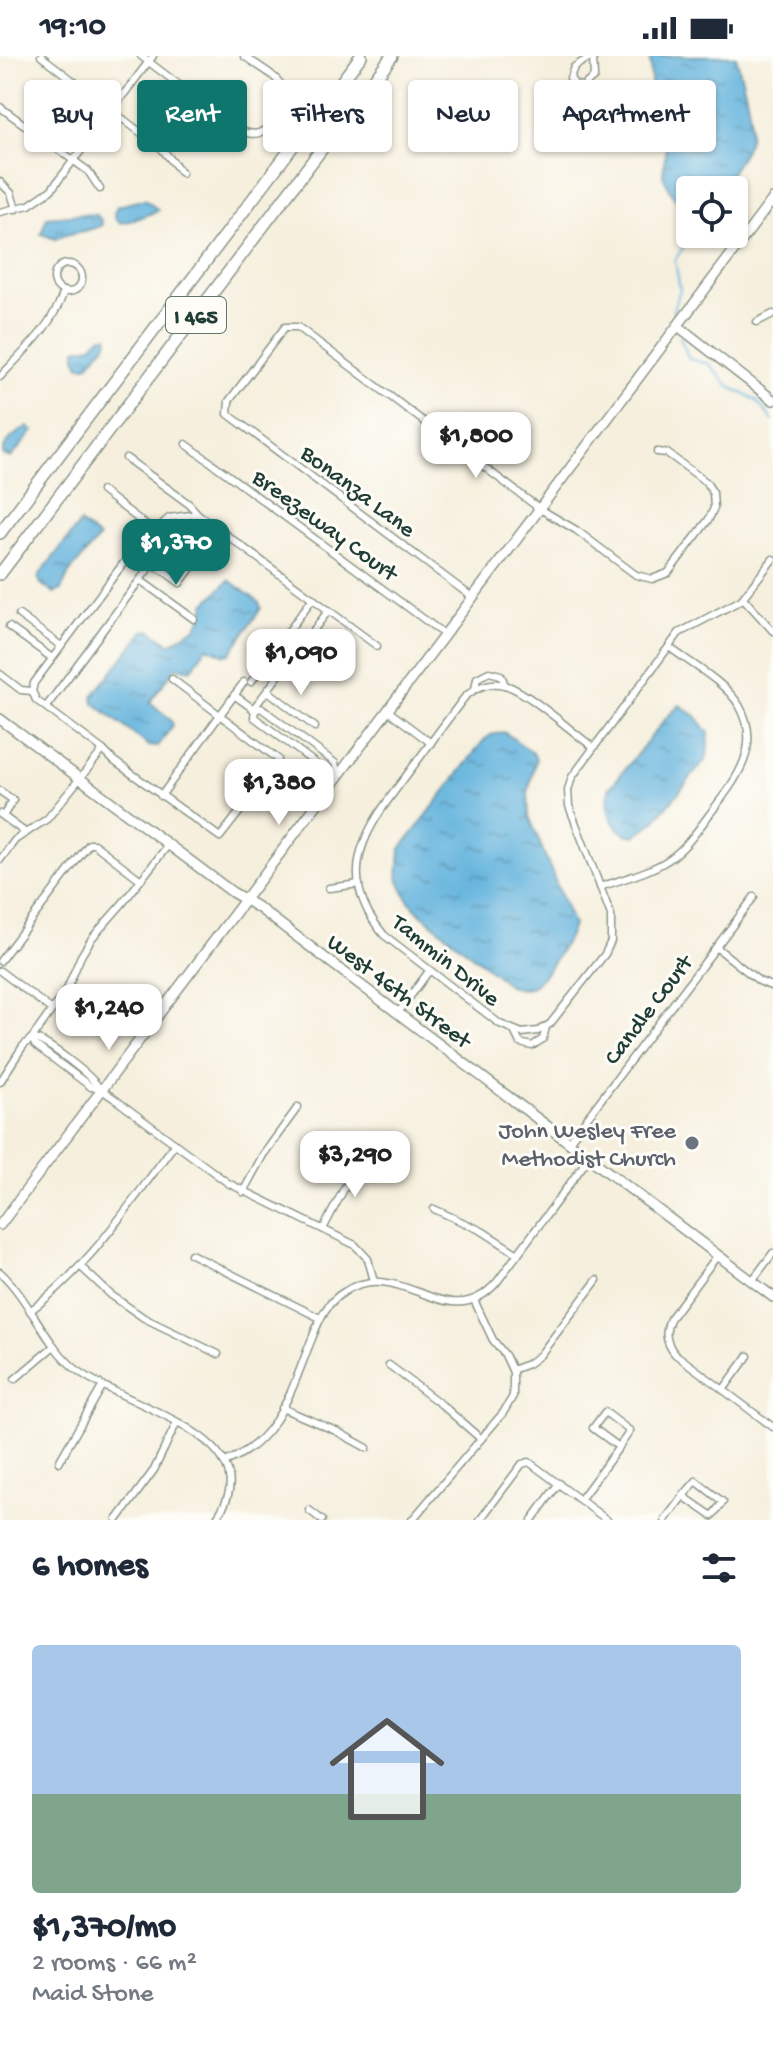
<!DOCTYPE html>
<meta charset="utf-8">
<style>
body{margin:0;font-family:"Gochi Hand",sans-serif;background:#f6f6f7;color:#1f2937;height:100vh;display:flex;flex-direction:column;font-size:30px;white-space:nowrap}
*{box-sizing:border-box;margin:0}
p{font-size:26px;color:#747a83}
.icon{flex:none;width:44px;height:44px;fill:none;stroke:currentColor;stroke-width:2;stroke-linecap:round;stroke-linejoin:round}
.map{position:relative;height:1464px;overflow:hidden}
.sheet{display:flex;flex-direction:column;background:#fff;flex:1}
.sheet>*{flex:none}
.guide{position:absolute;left:24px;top:24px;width:726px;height:72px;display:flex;gap:16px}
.buttons{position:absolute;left:676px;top:120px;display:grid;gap:16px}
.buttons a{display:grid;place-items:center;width:72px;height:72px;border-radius:8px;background:#fff;box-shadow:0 2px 6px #0004;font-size:40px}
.price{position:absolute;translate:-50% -68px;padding:0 18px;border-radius:16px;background:#fff;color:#222;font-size:26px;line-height:52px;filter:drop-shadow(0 2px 4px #0008)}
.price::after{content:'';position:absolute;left:50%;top:48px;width:24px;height:18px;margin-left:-12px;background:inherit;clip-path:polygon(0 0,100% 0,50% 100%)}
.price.active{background:#0f766e;color:#fff}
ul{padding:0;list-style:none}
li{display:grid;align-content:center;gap:16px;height:424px;padding:0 32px}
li+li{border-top:2px solid #e0e1e3}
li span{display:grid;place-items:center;height:248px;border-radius:8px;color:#555}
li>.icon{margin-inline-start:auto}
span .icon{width:144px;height:144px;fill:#fffc;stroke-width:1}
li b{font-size:34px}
h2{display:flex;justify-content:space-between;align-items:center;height:96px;padding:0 32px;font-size:34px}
.tag{padding:0 28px;border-radius:8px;background:#fff;box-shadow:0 2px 6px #0004;font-size:28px;line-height:72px}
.tag.active{background:#0f766e;color:#fff}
.status{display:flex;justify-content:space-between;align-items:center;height:56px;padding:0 40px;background:#fff;direction:ltr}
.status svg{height:22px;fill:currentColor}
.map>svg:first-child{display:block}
.park{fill:url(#park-crowns);stroke:#668655;stroke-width:2}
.water{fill:url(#water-ripples);stroke:#407888;stroke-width:2}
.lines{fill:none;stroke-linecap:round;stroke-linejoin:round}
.stream{stroke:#62b2dd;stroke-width:2}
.street-casing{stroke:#8a9688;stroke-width:9}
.secondary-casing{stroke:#8a9688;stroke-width:12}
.highway-casing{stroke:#8a9688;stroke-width:14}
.street{stroke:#fff;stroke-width:6}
.secondary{stroke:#fff;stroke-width:9}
.highway{stroke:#fff;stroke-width:11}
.worship-dot{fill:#6b7280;stroke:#fdfcf7;stroke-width:3}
.labels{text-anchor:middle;stroke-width:6;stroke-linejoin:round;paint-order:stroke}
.shield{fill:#fdfcf7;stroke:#62766e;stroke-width:2}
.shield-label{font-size:22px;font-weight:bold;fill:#1f3d34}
.street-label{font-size:24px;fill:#1f3d34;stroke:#fdfcf7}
.worship-label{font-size:24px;fill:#5b616d;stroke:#fdfcf7;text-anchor:end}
</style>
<div class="status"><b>19:10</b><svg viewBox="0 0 49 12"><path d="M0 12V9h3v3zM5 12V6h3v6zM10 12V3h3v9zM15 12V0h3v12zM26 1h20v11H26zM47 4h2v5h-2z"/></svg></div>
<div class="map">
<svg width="773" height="1464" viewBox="0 0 773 1464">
<defs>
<pattern id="park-crowns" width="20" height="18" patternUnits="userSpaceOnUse" patternTransform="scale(2)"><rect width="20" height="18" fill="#aece76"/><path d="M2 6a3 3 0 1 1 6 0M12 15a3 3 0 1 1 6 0" fill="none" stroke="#8da862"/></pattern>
<pattern id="water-ripples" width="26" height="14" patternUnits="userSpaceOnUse" patternTransform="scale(2)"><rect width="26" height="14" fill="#62b2dd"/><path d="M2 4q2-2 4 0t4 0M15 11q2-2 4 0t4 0" fill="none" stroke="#5092b4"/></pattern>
</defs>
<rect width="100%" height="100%" fill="#fdfcf7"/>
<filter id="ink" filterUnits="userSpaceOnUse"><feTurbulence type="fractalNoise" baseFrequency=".0125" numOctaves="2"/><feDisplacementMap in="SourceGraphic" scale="16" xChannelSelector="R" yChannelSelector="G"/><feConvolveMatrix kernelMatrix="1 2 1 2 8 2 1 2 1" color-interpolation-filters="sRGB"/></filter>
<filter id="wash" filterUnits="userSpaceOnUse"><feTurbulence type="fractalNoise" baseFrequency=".006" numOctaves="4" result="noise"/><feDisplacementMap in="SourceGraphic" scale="32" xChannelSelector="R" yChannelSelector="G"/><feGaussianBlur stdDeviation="1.8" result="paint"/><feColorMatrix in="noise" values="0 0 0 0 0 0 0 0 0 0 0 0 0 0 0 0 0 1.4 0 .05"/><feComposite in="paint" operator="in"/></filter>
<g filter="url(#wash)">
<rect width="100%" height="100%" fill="#f6efdd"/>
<path class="park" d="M174 470 194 485 175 511 155 495Z"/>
<g class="water">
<path d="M650 0H736C741 22 756 65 748 86 742 103 729 119 719 134H690V162L672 138 663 120 666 87 651 26Z"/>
<path d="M145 143 158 154C146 160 136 164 121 167L116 164 114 157 117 150Z"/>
<path d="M82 158 96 159 101 164 102 169C89 176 69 176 55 183L41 178 47 161Z"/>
<path d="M102 280H108L107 287 87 310H80L76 301V293L92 290Z"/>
<path d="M28 370 33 375 11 402 3 399C2 386 18 376 28 370Z"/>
<path d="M80 467 99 482 69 517 61 534 55 537 41 528 38 521Z"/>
<path d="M229 524 259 546 261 552 230 598 225 599 207 591 191 614 176 611 150 646 171 664 173 669 157 691 149 690 94 647 93 640 144 575 150 574 170 588 196 571 201 564 205 548Z"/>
<path d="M680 649 696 660 709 677 707 702 655 765 635 780C613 779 604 753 609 733L667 661Z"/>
<path d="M504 676 533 697 536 703 528 737 529 760 573 869C569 884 542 926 529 932 522 934 516 932 510 930L421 858 408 844 398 822 400 794 484 684 491 679Z"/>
</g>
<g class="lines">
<g class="stream">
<path d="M674 266 673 254 680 234 675 204 692 178"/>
<path d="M680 281 689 303 709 308 730 331 756 344 773 365"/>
</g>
</g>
</g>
<g filter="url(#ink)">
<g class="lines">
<defs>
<g id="street">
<path d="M41 0 162 93 182 117"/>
<path d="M141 0 240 75C247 77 252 79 259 77 272 71 289 48 284 34 279 20 256 9 244 0"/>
<path d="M592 0 574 11 570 22 575 29 583 30 594 21 593 0"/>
<path d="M0 51 88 115 100 133"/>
<path d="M0 126 11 137 16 153"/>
<path d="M0 156 29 149 51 134 153 0"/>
<circle cx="68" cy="222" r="14"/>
<path d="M757 266 773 258"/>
<path d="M0 321C24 295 53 270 64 235"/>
<path d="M186 388 444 578"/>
<path d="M126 402 189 448 198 458 377 590"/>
<path d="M102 435 154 475"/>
<path d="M140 524 194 563"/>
<path d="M472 541 228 358 229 345 285 271H298L540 453 576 474 636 519 652 523 668 517 709 463 714 452 713 437 706 426 667 397 657 396"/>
<path d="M743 542 773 575"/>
<path d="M19 559 61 590"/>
<path d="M9 571 52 602"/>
<path d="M0 618 21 634 32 635"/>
<path d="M251 626 313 542"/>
<path d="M475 633 477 622 489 616 501 619 505 629"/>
<path d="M32 635 36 644 103 694 114 705 220 781 277 708 278 703 172 623"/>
<path d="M32 635 34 627 134 493 169 462 198 458"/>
<path d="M268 635 315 671"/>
<path d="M234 639 255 654 254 661 328 717 334 714"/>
<path d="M46 651 151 509 157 510 180 527 220 473"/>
<path d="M253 653 329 554"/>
<path d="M255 654 261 652 335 707 337 716"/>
<path d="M387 654 431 687"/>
<path d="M593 691C573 677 525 633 504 629 489 625 474 632 464 642 445 667 427 692 409 716 368 770 331 816 384 879L500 968 522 977 538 975 550 968 605 898 611 885V859L569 750 568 734 572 721 679 577 741 544 773 503"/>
<path d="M0 735 13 744 3 760"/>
<path d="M161 740 244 626"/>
<path d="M0 758 26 777"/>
<path d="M0 804 15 784 47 763 103 694"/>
<path d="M600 831C622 823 648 817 668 804 686 792 697 775 709 759 734 726 764 692 739 649 724 625 691 608 669 591"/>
<path d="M329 832 359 828"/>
<path d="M716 891 759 925 773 931"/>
<path d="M0 905 89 788H94L141 824"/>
<path d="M0 915 52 954"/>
<path d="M398 957 429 915"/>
<path d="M514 975 520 987 532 990 543 983 546 971"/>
<path d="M32 982 35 989 91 1031 99 1032 112 1041 228 1127 355 1189 368 1203 374 1225"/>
<path d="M32 982C46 984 92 1020 99 1032"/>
<path d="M0 1026 23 990 32 982 67 933 81 900 92 882 122 848 169 788"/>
<path d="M568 1087 754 841"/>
<path d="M243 1136 263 1099 298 1051"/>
<path d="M434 1153 482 1175 518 1198"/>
<path d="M323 1173 345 1131 366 1101"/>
<path d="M191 1198 320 1262"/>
<path d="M717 1200 670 1263C664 1277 666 1287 675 1298L773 1371"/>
<path d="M81 1211 111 1239 144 1262 218 1298"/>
<path d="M0 1216C29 1243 42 1282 71 1309 117 1351 279 1378 215 1464"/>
<path d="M752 1225 773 1197"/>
<path d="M30 1255C90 1211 130 1147 175 1088"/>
<path d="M389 1309 442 1349 481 1383"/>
<path d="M512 1314 528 1308 540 1299 597 1224"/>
<path d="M15 1323 54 1290"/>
<path d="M723 1334 748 1300"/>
<path d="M282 1352 336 1375 367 1392"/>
<path d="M605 1356 630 1375 619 1391 593 1372Z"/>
<path d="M59 1406 102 1331"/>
<path d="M225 1406C281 1384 292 1330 313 1280 320 1262 327 1246 344 1236 402 1198 448 1283 497 1226L588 1103"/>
<path d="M696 1425 723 1446 712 1460 683 1440Z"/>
<path d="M580 1444 619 1391"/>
<path d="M309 1454 322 1464"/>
<path d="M117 1464 154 1414 177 1366"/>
<path d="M412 1464 503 1357 513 1340V1316L505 1299 493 1284 474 1244"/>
<path d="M480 1464 522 1408 529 1406 607 1464"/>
<path d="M532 1464 559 1427"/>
<path d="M665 1464 683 1440"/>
</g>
<g id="secondary">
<path d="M678 270 773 344"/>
<path d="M0 663 232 836 259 852 773 1241"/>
<path d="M0 1169 773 143"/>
</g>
<g id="highway">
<path d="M0 477 361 0"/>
<path d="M0 518 392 0"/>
</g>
</defs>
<use href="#street" class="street-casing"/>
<use href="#secondary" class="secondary-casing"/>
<use href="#highway" class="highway-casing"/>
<use href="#street" class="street"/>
<use href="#secondary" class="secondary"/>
<use href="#highway" class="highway"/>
</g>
</g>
<circle class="worship-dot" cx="692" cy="1087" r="8"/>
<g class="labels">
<rect class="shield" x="166" y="241" width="60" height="36" rx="6"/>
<g class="shield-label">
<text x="196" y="267">I 465</text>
</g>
<g class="street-label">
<text transform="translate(359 434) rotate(37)" y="8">Bonanza Lane</text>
<text transform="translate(326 468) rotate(36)" y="8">Breezeway Court</text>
<text transform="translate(447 903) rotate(39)" y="8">Tammin Drive</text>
<text transform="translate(400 934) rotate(37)" y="8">West 46th Street</text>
<text transform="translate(647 953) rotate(-53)" y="8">Candle Court</text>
</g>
<g class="worship-label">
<text x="676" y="1081">John Wesley Free<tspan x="676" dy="28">Methodist Church</tspan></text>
</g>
</g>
</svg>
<div class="buttons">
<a><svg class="icon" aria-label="locate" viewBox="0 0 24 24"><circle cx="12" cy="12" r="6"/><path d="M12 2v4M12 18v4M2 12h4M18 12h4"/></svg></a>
</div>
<b class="price" style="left:476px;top:424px">$1,800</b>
<b class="price active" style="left:176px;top:531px">$1,370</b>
<b class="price" style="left:301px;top:641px">$1,090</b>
<b class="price" style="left:279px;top:771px">$1,380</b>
<b class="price" style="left:109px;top:996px">$1,240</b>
<b class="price" style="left:355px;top:1143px">$3,290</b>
<div class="guide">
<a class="tag">Buy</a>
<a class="tag active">Rent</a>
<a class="tag">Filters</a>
<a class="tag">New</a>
<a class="tag">Apartment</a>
</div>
</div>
<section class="sheet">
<h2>6 homes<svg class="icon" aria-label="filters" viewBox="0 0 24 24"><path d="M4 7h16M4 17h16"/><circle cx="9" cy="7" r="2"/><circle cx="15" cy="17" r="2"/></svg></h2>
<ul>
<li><span style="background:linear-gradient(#a9c7e8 60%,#7fa58c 0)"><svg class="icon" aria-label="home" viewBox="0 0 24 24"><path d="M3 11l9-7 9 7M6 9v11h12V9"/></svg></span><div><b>$1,370/mo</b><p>2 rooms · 66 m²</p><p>Maid Stone</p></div></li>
</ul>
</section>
